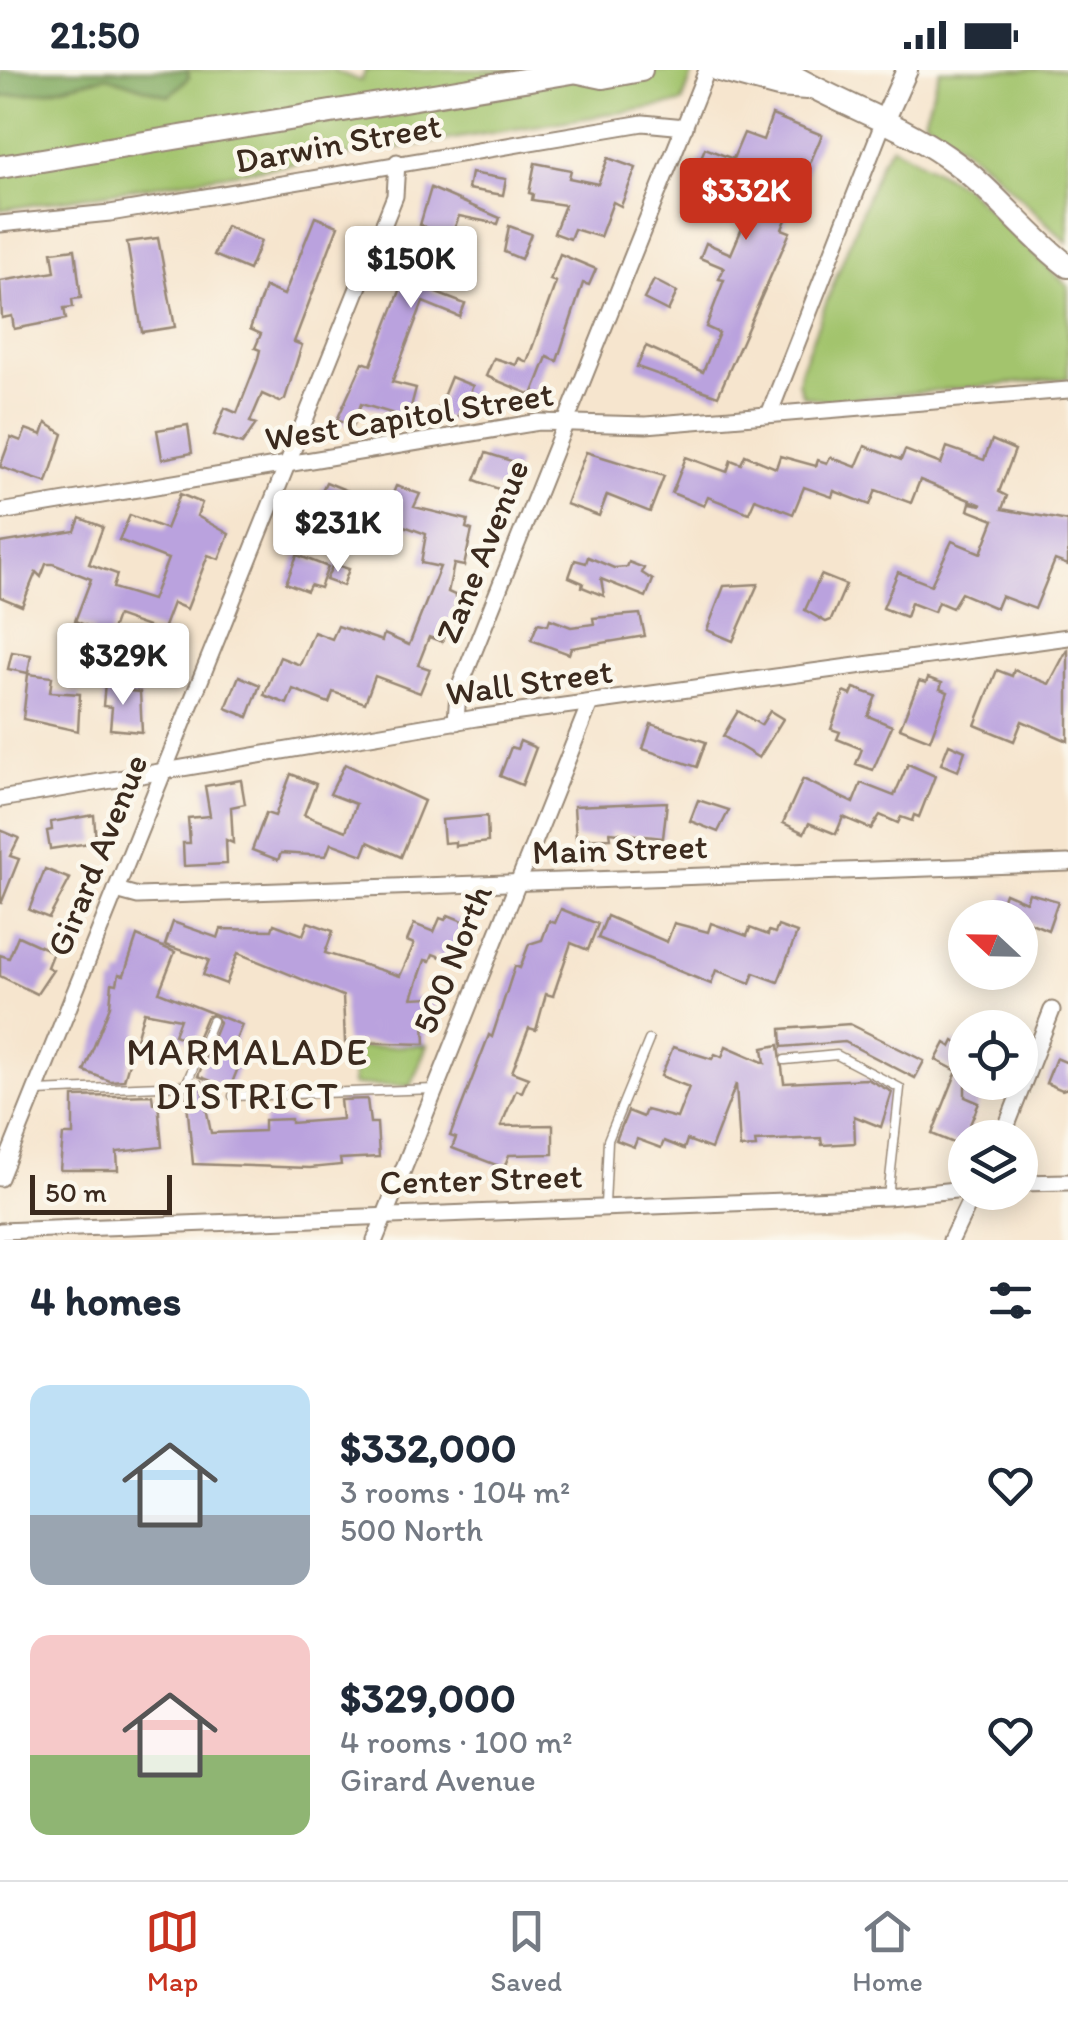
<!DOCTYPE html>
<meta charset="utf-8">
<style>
body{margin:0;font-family:Itim,sans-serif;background:#f2f2f3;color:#1f2937;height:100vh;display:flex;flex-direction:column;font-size:38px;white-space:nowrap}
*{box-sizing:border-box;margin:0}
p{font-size:32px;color:#747a83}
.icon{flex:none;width:55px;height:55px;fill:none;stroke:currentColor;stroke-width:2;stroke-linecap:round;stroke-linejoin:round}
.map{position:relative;height:1170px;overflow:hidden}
.drawer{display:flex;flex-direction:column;background:#fff;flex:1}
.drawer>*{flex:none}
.needle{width:65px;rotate:292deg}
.tools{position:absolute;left:948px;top:830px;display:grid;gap:20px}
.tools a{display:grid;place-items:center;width:90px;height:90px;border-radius:50%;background:#fff;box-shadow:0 5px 25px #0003;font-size:50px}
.scale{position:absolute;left:30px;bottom:25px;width:142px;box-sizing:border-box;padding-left:10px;border:5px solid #3b2a1e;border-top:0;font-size:28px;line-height:35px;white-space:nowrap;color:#3b2a1e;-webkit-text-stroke:8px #fbf7ec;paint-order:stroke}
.price{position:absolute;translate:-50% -85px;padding:0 22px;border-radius:10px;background:#fff;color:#222;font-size:32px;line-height:65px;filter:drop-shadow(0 2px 5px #0008)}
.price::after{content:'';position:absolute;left:50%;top:60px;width:30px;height:22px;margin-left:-15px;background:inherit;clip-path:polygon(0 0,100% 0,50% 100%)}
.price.current{background:#c8321e;color:#fff}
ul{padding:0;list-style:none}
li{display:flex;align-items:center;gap:30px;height:250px;padding:0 30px}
li span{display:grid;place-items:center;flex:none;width:280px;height:200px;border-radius:20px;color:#555}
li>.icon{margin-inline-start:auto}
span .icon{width:120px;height:120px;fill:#fffc;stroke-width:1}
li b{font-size:42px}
h2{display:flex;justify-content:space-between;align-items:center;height:120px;padding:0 30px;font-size:42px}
.status{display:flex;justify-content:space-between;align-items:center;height:70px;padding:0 50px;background:#fff;direction:ltr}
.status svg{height:28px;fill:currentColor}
.tab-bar{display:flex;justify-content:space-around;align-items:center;height:140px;border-top:2px solid #e0e1e3;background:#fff;font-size:28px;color:#747a83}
.tab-bar a{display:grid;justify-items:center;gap:5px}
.tab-bar .current{color:#c8321e}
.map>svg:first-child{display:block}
.green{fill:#a3c46d;stroke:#6f7746;stroke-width:2.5}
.forest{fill:#82aa60;stroke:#5e6a3f;stroke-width:2.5}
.building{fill:#baa2de}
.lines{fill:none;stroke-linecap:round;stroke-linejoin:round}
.service-casing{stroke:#988876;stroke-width:11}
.minor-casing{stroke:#988876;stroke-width:19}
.tertiary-casing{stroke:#988876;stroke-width:24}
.secondary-casing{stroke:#988876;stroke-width:26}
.service{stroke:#fff;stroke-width:8}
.minor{stroke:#fff;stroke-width:15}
.tertiary{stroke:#fff;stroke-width:20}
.secondary{stroke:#fff;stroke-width:22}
.labels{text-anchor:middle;stroke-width:9;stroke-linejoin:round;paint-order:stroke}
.street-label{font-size:35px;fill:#3b2a1e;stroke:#fbf7ec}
.neighbourhood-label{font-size:38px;letter-spacing:2.5px;fill:#3b2a1e;stroke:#fbf7ec}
</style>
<div class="status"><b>21:50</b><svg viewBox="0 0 49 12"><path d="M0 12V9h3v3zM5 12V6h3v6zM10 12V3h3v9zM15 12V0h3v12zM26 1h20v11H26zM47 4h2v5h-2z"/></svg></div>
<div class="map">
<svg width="1068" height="1170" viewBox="0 0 1068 1170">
<rect width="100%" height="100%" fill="#fbf7ec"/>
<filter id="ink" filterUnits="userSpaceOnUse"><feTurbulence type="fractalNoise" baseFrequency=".01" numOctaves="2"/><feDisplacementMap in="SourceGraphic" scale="20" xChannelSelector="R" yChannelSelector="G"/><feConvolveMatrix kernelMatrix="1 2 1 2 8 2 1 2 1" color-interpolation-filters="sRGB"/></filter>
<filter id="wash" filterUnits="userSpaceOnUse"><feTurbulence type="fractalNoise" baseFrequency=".0048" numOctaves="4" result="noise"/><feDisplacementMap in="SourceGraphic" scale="40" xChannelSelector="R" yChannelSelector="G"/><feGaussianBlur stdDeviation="2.25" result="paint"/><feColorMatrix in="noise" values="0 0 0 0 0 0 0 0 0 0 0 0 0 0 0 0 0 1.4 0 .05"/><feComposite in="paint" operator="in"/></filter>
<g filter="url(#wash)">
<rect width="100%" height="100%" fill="#f6e5ce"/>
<g class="green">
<path d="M187 0H332L361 11 366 0H694L682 33 0 140V27L47 21 107 6 169 26 189 7Z"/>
<path d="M940 0H1068V173L986 95 924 49Z"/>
<path d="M892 76 965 117 1068 216V308L830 331 803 326 798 313 801 298 881 91Z"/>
<path d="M427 975 411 1016 353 1015 352 978Z"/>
</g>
<path class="forest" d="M0 0H187L189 7 169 26 107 6 47 21 0 27Z"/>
<g id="blocks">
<g class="building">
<path d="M772 45 822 65 782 159 790 162 718 326 637 297 646 276 703 302 719 263 706 257 724 210 719 209 724 198 700 188 706 173 731 184 757 123 696 100 705 78 733 89 744 63 763 70Z"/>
<path d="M608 88 636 98 621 136 613 132 600 167 574 159 570 169 554 163 565 135 532 130 533 124 529 123 535 93 571 100 569 108 598 114Z"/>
<path d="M471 103 506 109 503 125 468 119Z"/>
<path d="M431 118 500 148 498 154 459 146 431 221 465 234 460 247 423 232 392 312 416 318 408 348 361 334 353 356 337 350 363 292 371 295 425 157 420 155Z"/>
<path d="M315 147 338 156 294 272 302 275 285 329 280 332 262 324 250 352 256 354 242 374 214 365 225 338 237 343 257 292 260 280 255 278 261 264 250 259 265 217 284 225Z"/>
<path d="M226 156 261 171 249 200 214 185Z"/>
<path d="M509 156 531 164 521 189 504 182Z"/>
<path d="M158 168 175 257 142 262 127 172Z"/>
<path d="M75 179 81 228 72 229 73 237 64 238 66 249 14 259 12 246 2 248 0 211 55 202 52 182Z"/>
<path d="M560 184 596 199 589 215 583 213 557 291 547 287 532 325 486 306 494 288 516 295 519 288 527 292 556 212 550 210Z"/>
<path d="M654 210 677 222 668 241 644 229Z"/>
<path d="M451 307 473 316 455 351 436 344Z"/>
<path d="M46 353 63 364 47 413 0 397 11 367 21 371 26 359 42 365Z"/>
<path d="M188 355 192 383 162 389 157 360Z"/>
<path d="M992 370 1015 380 999 422 1007 426 1002 439 1068 451V495L1055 490 1035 539 1001 526 996 538 961 523 952 538 938 532 934 542 911 533 906 547 883 538 898 502 931 515 952 471 981 483 994 450 968 440 970 433 982 435 920 410 911 433 876 420 870 435 834 421 832 427 804 417 793 444 755 429 749 443 708 427 704 436 672 423 686 387 727 402 731 390 741 394 745 385 776 398 780 386 816 396 818 390 827 393 830 387 856 397 865 376 901 390 905 380 941 394 947 377 984 390Z"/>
<path d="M586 382 664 406 650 442 607 425 599 446 566 434Z"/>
<path d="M486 383 518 393 506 422 475 410Z"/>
<path d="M326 412 348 421 340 441 349 445 344 457 303 461Z"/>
<path d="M396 416 420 424 414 437 468 450 466 458 472 460 464 496 454 494 448 522 457 526 455 537 442 572 429 567 418 595 430 599 420 623 375 606 365 633 333 622 329 633 293 619 287 634 264 625 280 587 300 595 314 562 332 569 338 556 382 571 384 564 409 575 440 497 421 493 426 464 396 453 399 446 386 441Z"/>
<path d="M180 424 202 433 197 446 229 464 219 489 208 485 187 539 173 533 162 562 117 546 102 587 86 581 94 559 75 551 91 509 53 494H46L41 507 36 502 22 536 0 527V473L75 461 80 448 103 457 89 494 117 504 113 518 152 530 168 489 119 470 130 445 166 459Z"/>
<path d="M297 485 328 497 320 518 310 515 307 521 286 513Z"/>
<path d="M588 487 614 498 627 497 629 492 644 498 642 503 653 510 646 527 601 509 604 526 582 517 583 513 569 507 575 490 586 493Z"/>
<path d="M333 494 349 499 343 516 326 510Z"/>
<path d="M821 505 846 515 831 550 826 552 805 540Z"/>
<path d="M758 514 733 571 707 560 724 516Z"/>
<path d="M640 544 645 566 571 578 569 584 531 570 538 553 548 555 550 549 571 557 594 554 593 548Z"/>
<path d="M1068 578V671L1022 651 1014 671 975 655 997 600 1012 606 1014 600 1049 614Z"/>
<path d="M12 582 31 585 28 603 8 599Z"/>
<path d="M28 604 52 607 50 622 80 624 78 661 23 649Z"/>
<path d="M239 606 260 615 248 647 226 638Z"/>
<path d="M928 608 942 613 940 619 948 622 930 670 900 658 919 611 926 613Z"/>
<path d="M105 612 120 613V620L140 622 142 662 110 659 112 637 103 636Z"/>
<path d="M854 618 876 626 868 646 892 656 873 700 856 694 862 679 837 669 840 662 831 659 844 622 851 625Z"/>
<path d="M738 641 761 655 770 641 783 649 759 688 723 666Z"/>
<path d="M651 654 706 672 697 697 643 679Z"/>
<path d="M520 671 536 678 522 715 500 706 511 677 517 679Z"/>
<path d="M949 674 965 681 958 701 941 694Z"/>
<path d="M345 694 424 731 401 787 368 772 363 785 331 773 326 786 281 783 278 790 252 780 266 743 275 746 291 704 316 714 304 745 346 761 356 734 330 724Z"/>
<path d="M908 694 935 706 919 747 914 745 912 751 901 747 898 753 880 745 871 759 843 747 836 764 809 753 804 763 783 753 803 709 853 733 861 713 894 726Z"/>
<path d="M241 710 245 734 231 737 233 773 226 770 227 794 184 796 183 773H190L188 748 210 746 205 716Z"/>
<path d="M698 730 729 740 718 762 690 751Z"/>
<path d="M667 732 663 768 610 762 611 768 576 769 574 736Z"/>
<path d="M94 745 96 772 50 779 47 761 52 760 51 752Z"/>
<path d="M487 746 488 772 455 776V772L444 773 442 750Z"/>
<path d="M0 760 19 768 10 786 19 789 1 834Z"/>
<path d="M45 799 70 809 49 848 29 840Z"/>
<path d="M1005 823 1026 832 1029 823 1058 831 1048 860 999 840Z"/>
<path d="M561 839 598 854 588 880 571 873 553 926 546 924 536 960 529 958 512 1002 528 1008 522 1022 516 1020 501 1056 553 1055V1084L509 1085 504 1098 452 1078 456 1068 450 1066 489 965 492 967 515 896 520 898 529 874 542 870 549 851 555 853Z"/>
<path d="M448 845 468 853 456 883 450 880 446 889 433 884 430 891 425 890 412 928 432 927 434 951H424L425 974 345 972 343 926 238 883 226 914 203 905 209 890 165 875 173 852 218 868 221 859 272 860 274 854 303 865 308 852 333 861 325 883 400 906 414 874 407 871 414 854 434 862 440 848 445 850Z"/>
<path d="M607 846 667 872 674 853 708 862 711 853 747 866 750 858 768 865 769 861 775 863 778 856 797 863 778 912 754 903 750 913 716 900 711 914 598 868Z"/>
<path d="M18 866 53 882 47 897 53 900 37 924 0 906V885L9 888Z"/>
<path d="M137 866 175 882 159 922 242 955 228 989 240 993 230 1018 198 1006 219 953 214 944 206 947 195 973 174 965 180 949 144 942 124 1010 110 1011 84 1001 110 936 112 913 117 914 119 904 124 905Z"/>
<path d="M850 954 924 991 915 1008 845 972 782 977 781 959Z"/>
<path d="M954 971 965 977V1027L979 1033 961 1076 932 1064 957 1001 936 990 945 973 951 977Z"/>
<path d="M779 975 784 1013 867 1009 892 1022 881 1057 854 1046 855 1073 822 1075 821 1068 755 1071 756 1077 740 1078 736 1014 711 1079 687 1070 684 1079 664 1071 661 1078 637 1069 634 1077 616 1070 628 1041 643 1047 646 1040 677 1048 689 1017 661 1006 673 977 712 989 715 984 722 987 726 976 765 993 763 978Z"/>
<path d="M1056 988 1068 993V1018L1062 1020 1046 1013Z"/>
<path d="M196 1011H201L211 1063 264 1061V1050L291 1049V1053L342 1049 340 1030 367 1029 370 1053H377L379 1087 340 1089 341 1095 310 1098 193 1094 186 1022Z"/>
<path d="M152 1025 153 1033 158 1032 162 1077 117 1082 118 1100H60L63 1065H73V1027Z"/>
</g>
</g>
</g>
<g filter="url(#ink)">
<use href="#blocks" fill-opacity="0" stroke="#988876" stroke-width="2.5"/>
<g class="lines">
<defs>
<g id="service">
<path d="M785 990 837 985 900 1018 888 1127"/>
<path d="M36 1021 186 1015 212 951"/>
<path d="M233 1026 435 1019"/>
<path d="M605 1135 608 1070 649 970"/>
</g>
<g id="minor">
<path d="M0 154 110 143 643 53 685 57"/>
<path d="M770 342 884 51"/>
<path d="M0 442 539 352 646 355 1068 320"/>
<path d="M456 652 458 621 707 0"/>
<path d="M0 729 476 648 1068 567"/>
<path d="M116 820 138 826 1068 793"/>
<path d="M1002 1068 1052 940"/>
<path d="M0 1108 395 126 397 92"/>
<path d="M1020 1113 1068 1112"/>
<path d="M0 1161 888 1127 965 1119"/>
<path d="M375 1170 590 633"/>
<path d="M951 1170 974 1122"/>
</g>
<path id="tertiary" d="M884 51 907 0"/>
<g id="secondary">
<path d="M719 0 778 16 807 18"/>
<path d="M782 0C835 32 895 51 947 87 993 118 1024 163 1068 196"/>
<path d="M579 2 603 7 641 0"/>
<path d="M0 97 584 0"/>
</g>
</defs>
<use href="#service" class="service-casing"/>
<use href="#minor" class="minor-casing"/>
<use href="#tertiary" class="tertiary-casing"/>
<use href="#secondary" class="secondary-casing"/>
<use href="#service" class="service"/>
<use href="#minor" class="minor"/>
<use href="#tertiary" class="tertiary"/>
<use href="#secondary" class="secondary"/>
</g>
</g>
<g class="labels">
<g class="street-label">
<text transform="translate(338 73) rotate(-10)" y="12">Darwin Street</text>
<text transform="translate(409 346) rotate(-9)" y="12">West Capitol Street</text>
<text transform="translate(482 481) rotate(-68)" y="12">Zane Avenue</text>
<text transform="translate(529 612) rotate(-8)" y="12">Wall Street</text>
<text transform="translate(620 779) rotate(-2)" y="12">Main Street</text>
<text transform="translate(97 785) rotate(-68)" y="12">Girard Avenue</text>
<text transform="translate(452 889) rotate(-68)" y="12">500 North</text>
<text transform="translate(481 1109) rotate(-2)" y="12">Center Street</text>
</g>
<g class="neighbourhood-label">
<text x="248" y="995">MARMALADE<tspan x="248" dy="44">DISTRICT</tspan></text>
</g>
</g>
</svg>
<div class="tools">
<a><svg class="needle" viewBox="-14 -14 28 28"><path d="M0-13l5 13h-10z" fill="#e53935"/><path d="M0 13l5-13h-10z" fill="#747a83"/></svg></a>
<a><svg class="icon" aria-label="locate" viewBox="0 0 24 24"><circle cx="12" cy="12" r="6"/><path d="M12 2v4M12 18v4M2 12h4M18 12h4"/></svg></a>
<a><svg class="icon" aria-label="layers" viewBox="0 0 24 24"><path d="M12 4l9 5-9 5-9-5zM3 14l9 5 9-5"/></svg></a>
</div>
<div class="scale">50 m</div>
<b class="price current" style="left:746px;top:173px">$332K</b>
<b class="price" style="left:411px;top:241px">$150K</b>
<b class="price" style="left:338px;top:505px">$231K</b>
<b class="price" style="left:123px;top:638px">$329K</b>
</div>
<section class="drawer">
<h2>4 homes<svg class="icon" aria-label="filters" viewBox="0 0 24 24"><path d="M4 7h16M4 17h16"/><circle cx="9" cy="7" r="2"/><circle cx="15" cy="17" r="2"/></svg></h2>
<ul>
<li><span style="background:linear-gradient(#bfe0f5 65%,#9aa5b1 0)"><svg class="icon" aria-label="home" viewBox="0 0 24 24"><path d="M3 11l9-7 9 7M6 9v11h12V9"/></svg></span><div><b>$332,000</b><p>3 rooms · 104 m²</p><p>500 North</p></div><svg class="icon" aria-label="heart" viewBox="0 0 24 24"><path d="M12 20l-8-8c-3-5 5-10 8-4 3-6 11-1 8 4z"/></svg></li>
<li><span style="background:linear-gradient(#f6c9c9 60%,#8fb573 0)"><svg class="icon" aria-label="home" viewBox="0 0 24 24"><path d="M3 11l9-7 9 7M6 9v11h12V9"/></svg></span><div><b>$329,000</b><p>4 rooms · 100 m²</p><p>Girard Avenue</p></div><svg class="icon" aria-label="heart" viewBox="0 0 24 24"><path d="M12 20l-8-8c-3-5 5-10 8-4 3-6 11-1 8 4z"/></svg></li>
</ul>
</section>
<nav class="tab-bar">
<a class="current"><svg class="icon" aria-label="map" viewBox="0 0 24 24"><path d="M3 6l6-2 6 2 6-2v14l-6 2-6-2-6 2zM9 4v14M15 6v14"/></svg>Map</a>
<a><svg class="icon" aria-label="saved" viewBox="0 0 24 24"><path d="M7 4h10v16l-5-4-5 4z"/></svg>Saved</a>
<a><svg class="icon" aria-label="home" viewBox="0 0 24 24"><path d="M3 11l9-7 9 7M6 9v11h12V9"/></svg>Home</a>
</nav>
